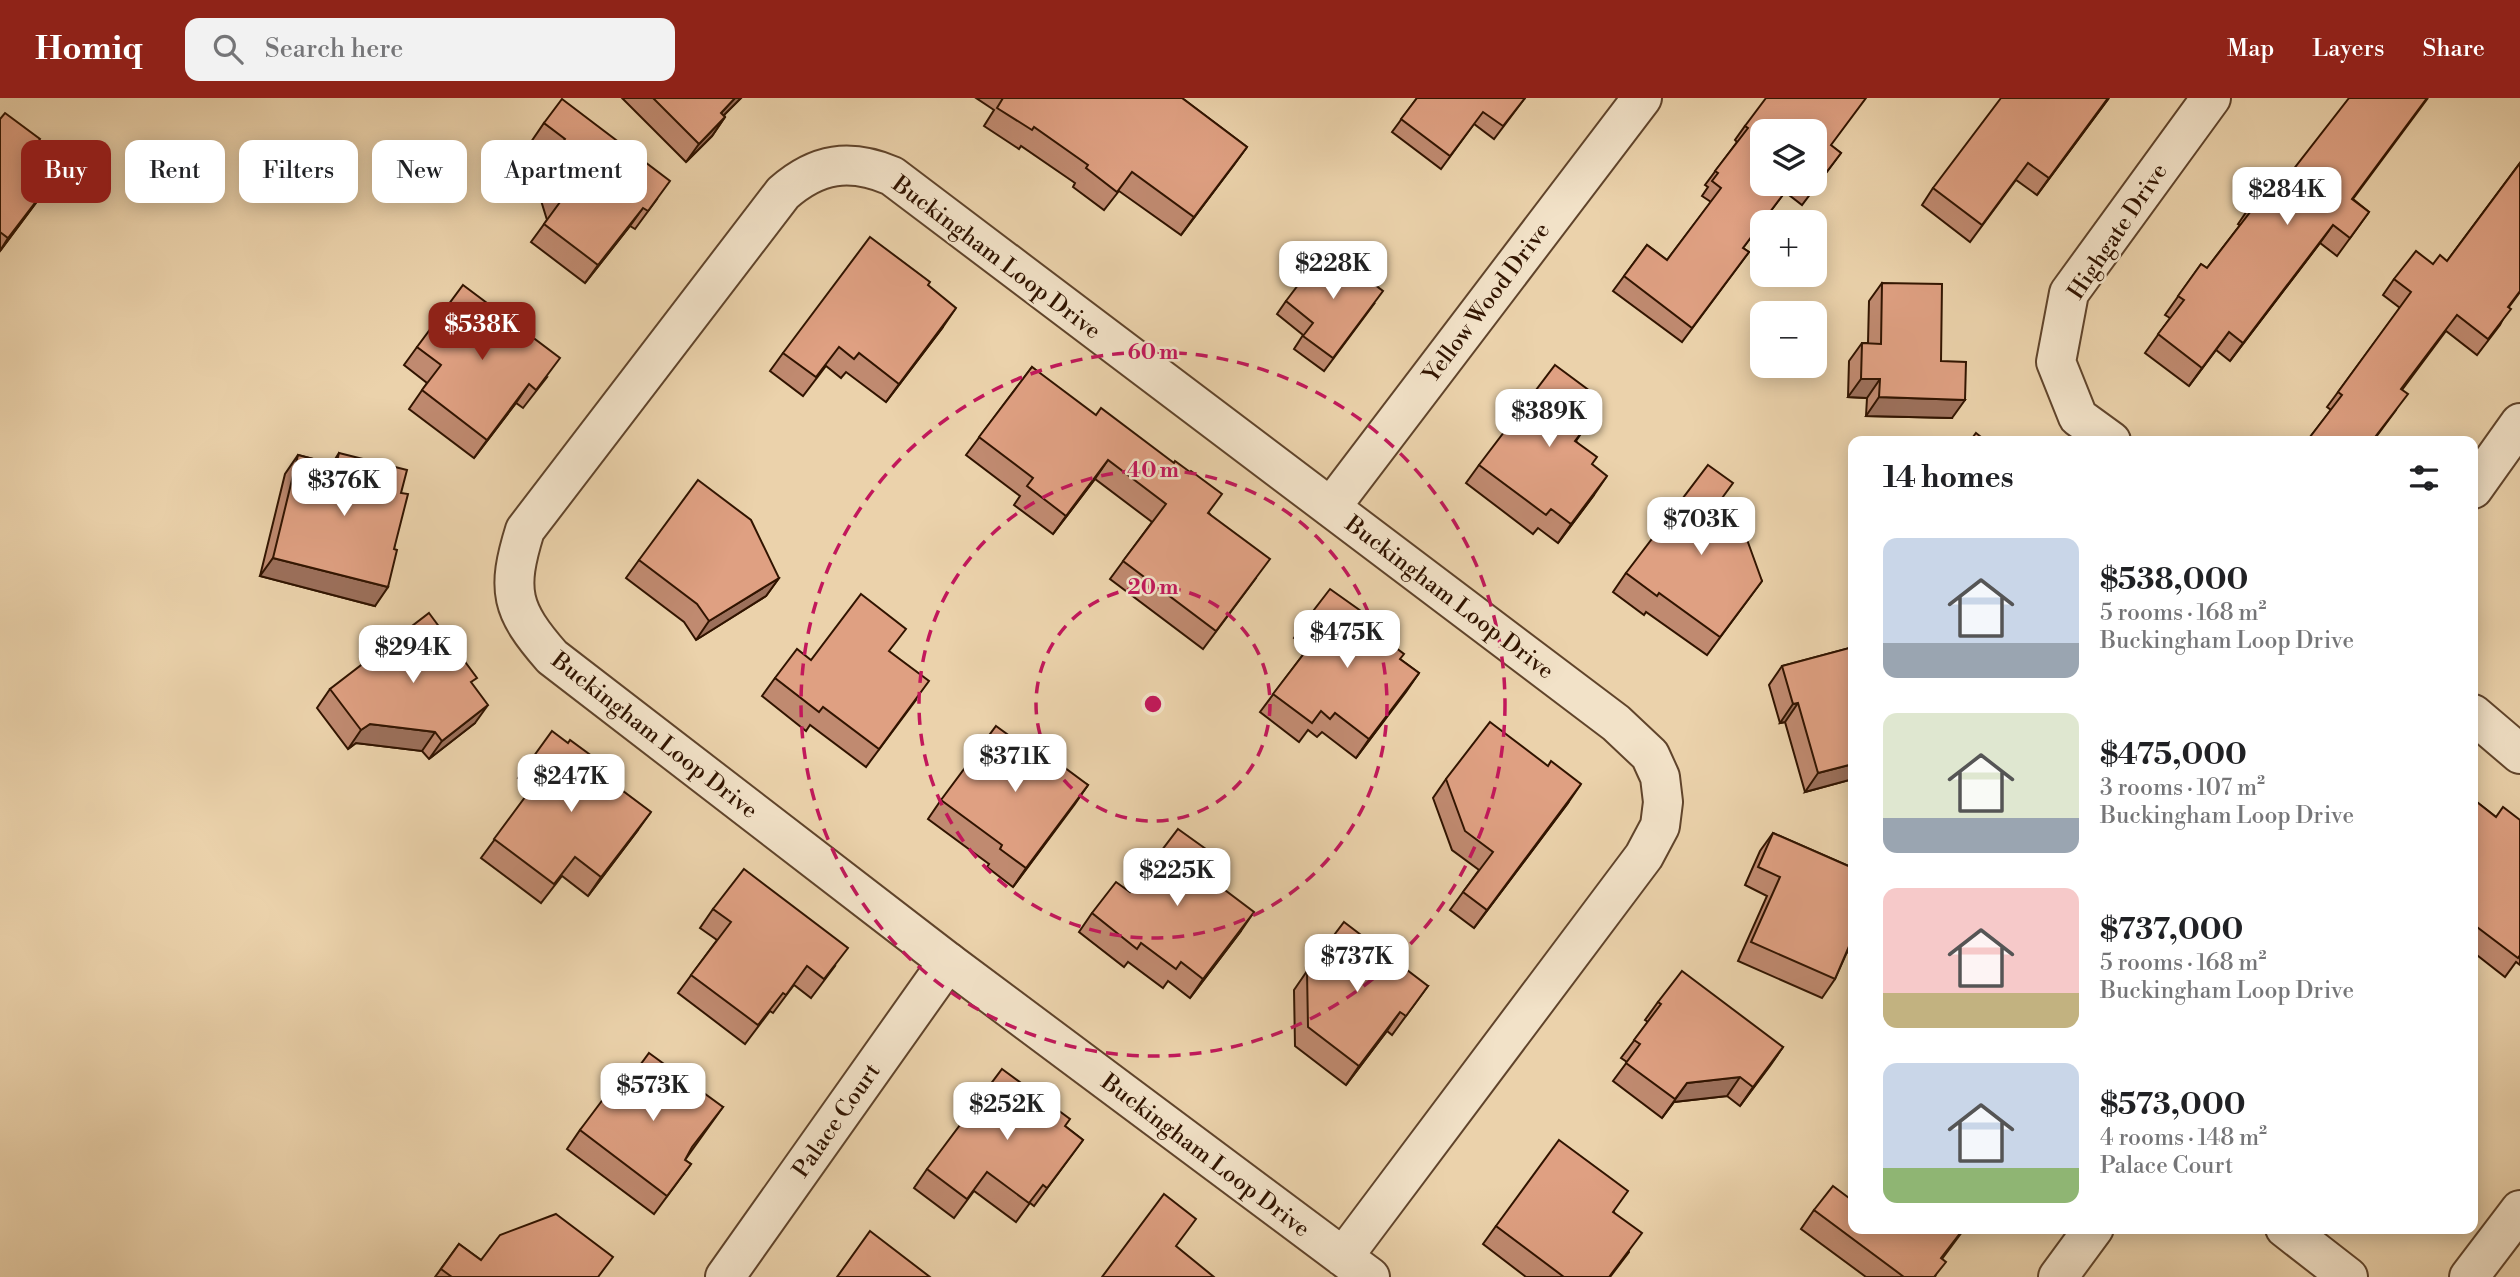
<!DOCTYPE html>
<meta charset="utf-8">
<style>
body{margin:0;font-family:"Libre Bodoni",serif;background:#f2f2f2;color:#202124;height:100vh;display:flex;flex-direction:column;font-size:26px;white-space:nowrap}
*{box-sizing:border-box;margin:0}
p{font-size:23px;color:#757577}
.icon{flex:none;width:38px;height:38px;fill:none;stroke:currentColor;stroke-width:2;stroke-linecap:round;stroke-linejoin:round}
.map{position:relative;flex:1;overflow:hidden}
.details{position:absolute;left:1848px;top:338px;width:630px;height:798px;display:flex;flex-direction:column;background:#fff;border-radius:14px;box-shadow:0 4px 18px #0003}
.details>*{flex:none}
.guide{position:absolute;left:21px;top:42px;width:665px;height:63px;display:flex;gap:14px}
.fabs{position:absolute;left:1750px;top:21px;display:grid;gap:14px}
.fabs a{display:grid;place-items:center;width:77px;height:77px;border-radius:14px;background:#fff;box-shadow:0 4px 18px #0003;font-size:35px}
.price{position:absolute;translate:-50% -60px;padding:0 16px;border-radius:14px;background:#fff;color:#222;font-size:23px;line-height:46px;filter:drop-shadow(0 2px 4px #0008)}
.price::after{content:'';position:absolute;left:50%;top:42px;width:21px;height:16px;margin-left:-10px;background:inherit;clip-path:polygon(0 0,100% 0,50% 100%)}
.price.selected{background:#8f2418;color:#fff}
ul{padding:0;list-style:none}
li{display:flex;align-items:center;gap:21px;height:175px;padding:0 35px}
li span{display:grid;place-items:center;flex:none;width:196px;height:140px;border-radius:14px;color:#555}
li>.icon{margin-inline-start:auto}
span .icon{width:84px;height:84px;fill:#fffc;stroke-width:1}
li b{font-size:30px}
h2{display:flex;justify-content:space-between;align-items:center;height:84px;padding:0 35px;font-size:30px}
.chip{padding:0 24px;border-radius:14px;background:#fff;box-shadow:0 4px 18px #0003;font-size:24px;line-height:63px}
.chip.selected{background:#8f2418;color:#fff}
header{display:flex;align-items:center;gap:42px;box-sizing:border-box;height:98px;padding:0 35px;background:#8f2418;color:#fff}
header strong{font-size:33px}
nav{display:flex;gap:38px;margin-inline-start:auto;font-size:24px}
.search{width:490px;height:63px;background:#f2f2f2;display:flex;align-items:center;gap:18px;box-sizing:border-box;padding:0 24px;border-radius:14px;color:#757577;font-size:26px}
.map>svg:first-child{display:block}
.lines{fill:none;stroke-linecap:round;stroke-linejoin:round}
.street-casing{stroke:#60442b;stroke-width:42}
.street{stroke:#f2e2c8;stroke-width:38}
.wall{fill:#c08a70;stroke:#311400;stroke-width:2;fill-rule:evenodd}
.shaded-wall{fill:#9c705b;stroke:#311400;stroke-width:2}
.building{fill:#dfa082;stroke:#311400;stroke-width:2}
.ring{fill:none;stroke:#c2185b;stroke-width:3.5;stroke-dasharray:12 9}
.labels{text-anchor:middle;stroke-width:5;stroke-linejoin:round;paint-order:stroke}
.street-label{font-size:23px;fill:#311400;stroke:#f2e2c8}
.centre{fill:#c2185b;stroke:#f2e2c8;stroke-width:3.5}
.ring-label{font-size:21px;text-anchor:middle;font-weight:bold;fill:#c2185b;stroke:#f2e2c8;stroke-width:5;stroke-linejoin:round;paint-order:stroke}
</style>
<header>
<strong>Homiq</strong>
<div class="search"><svg class="icon" aria-label="search" viewBox="0 0 24 24"><circle cx="10" cy="10" r="6"/><path d="M15 15l6 6"/></svg>Search here</div>
<nav><a>Map</a><a>Layers</a><a>Share</a></nav>
</header>
<div class="map">
<svg width="2520" height="1179" viewBox="0 0 2520 1179">
<rect width="100%" height="100%" fill="#ebd2ab"/>
<filter id="stains"><feTurbulence type="fractalNoise" baseFrequency=".00286" numOctaves="4"/><feColorMatrix values="0 0 0 0 .2 0 0 0 0 .09 0 0 0 0 .02 0 0 0 .5 -.17"/></filter>
<radialGradient id="worn" r=".72"><stop offset=".6" stop-color="#630" stop-opacity="0"/><stop offset="1" stop-color="#630" stop-opacity=".3"/></radialGradient>
<g class="lines">
<defs>
<g id="street">
<path d="M2111 343 2078 319 2056 264 2069 195 2211 0"/>
<path d="M2473 391 2520 325"/>
<path d="M1331 409 1642 0"/>
<path d="M2473 616 2520 656"/>
<path d="M2285 1130 2348 1179"/>
<path d="M1343 1159 1644 758 1660 728 1663 704 1660 679 1650 657 1616 625 892 78C850 60 817 65 783 95L525 432C506 493 511 512 552 559L948 864 1370 1179"/>
<path d="M725 1179 948 864"/>
<path d="M2058 1179 2094 1130"/>
<path d="M2469 1179 2520 1112"/>
</g>
</defs>
<use href="#street" class="street-casing"/>
<use href="#street" class="street"/>
</g>
<g class="wall">
<path d="M622 0H741L724 17 725 19 712 38 686 64Z"/>
<path d="M976 0H1182L1247 49 1181 137 1119 93 1104 112 1073 89 1075 85 1021 48 1019 51 984 28 994 12Z"/>
<path d="M1417 0H1525L1494 41 1474 26 1441 71 1392 34Z"/>
<path d="M2109 0 2037 97 2016 82 1970 144 1922 107 1933 90Z"/>
<path d="M2428 0 2353 101 2369 114 2356 132 2337 158 2320 145 2230 263 2216 252 2189 288 2145 255 2170 220 2165 217 2201 166 2207 170 2240 127 2238 126 2251 107 2282 86Z"/>
<path d="M0 21 30 56 44 94 0 153Z"/>
<path d="M544 25 657 101 635 131 630 128 585 185 531 144 547 122 535 83 551 59 531 44Z"/>
<path d="M1745 28 1831 48 1841 55 1802 107 1785 94 1743 150 1749 154 1682 244 1613 193 1647 147 1667 162 1711 104 1702 98 1708 89 1705 87 1737 44 1735 42ZM1762 33 1815 86H1762Z"/>
<path d="M2520 65V194L2509 209 2500 227 2477 257 2446 233 2402 292 2396 312 2373 343H2307L2331 312 2327 309 2400 210 2383 197 2394 181 2433 166 2447 163Z"/>
<path d="M1882 185 1941 263 1952 320 1866 318 1867 300 1848 299 1849 263 1862 245H1868L1869 203Z"/>
<path d="M928 187 943 229 886 304 846 274 841 280 826 268 803 298 770 273 783 255Z"/>
<path d="M1286 203 1374 206 1324 273 1294 251 1303 237 1277 216Z"/>
<path d="M417 249 547 279 523 310 516 305 474 360 409 311 427 285 404 267Z"/>
<path d="M1032 269 1209 415 1256 480 1203 551 1110 481 1152 424 1095 381 1053 436 1014 407 1020 398 966 357Z"/>
<path d="M1581 322 1587 327 1576 343 1592 366 1594 397 1558 445 1538 430 1533 436 1466 385 1479 367Z"/>
<path d="M339 355 401 395 394 451 375 508 260 478 285 376 298 357 332 366Z"/>
<path d="M1717 407 1762 483 1707 557 1646 514 1644 517 1613 494 1626 475Z"/>
<path d="M639 462 779 480 766 498 696 542 684 524 626 480Z"/>
<path d="M1307 521 1370 530 1400 561 1419 575 1356 660 1322 634 1317 639 1308 632 1299 644 1260 614 1308 550 1294 540Z"/>
<path d="M1853 549V681L1805 694 1785 624 1780 625 1769 587 1782 568Z"/>
<path d="M890 554 916 602 866 669 810 627 806 633 762 598 775 580 811 562Z"/>
<path d="M472 586 475 625 429 661 422 653 356 645 348 651 317 610 330 591Z"/>
<path d="M1018 644 1088 687 1013 789 987 769 989 766 928 721 941 702Z"/>
<path d="M531 662 595 672 638 732 588 798 562 778 541 805 481 760 532 691 518 680Z"/>
<path d="M1446 681 1568 705 1474 830 1450 812 1479 772 1452 752 1433 700Z"/>
<path d="M2473 701 2496 719 2520 722V867L2516 864 2505 879 2473 854Z"/>
<path d="M1773 735 1853 770V857L1847 854 1835 881 1822 900 1738 863 1767 798 1745 787 1760 753Z"/>
<path d="M1209 771 1213 783 1241 833 1190 900 1168 883 1163 890 1128 864 1124 869 1079 834 1092 815 1130 794Z"/>
<path d="M713 811 835 868 811 900 794 887 773 915 770 913 745 946 678 895 717 842 700 830Z"/>
<path d="M1307 873 1428 888 1392 937 1387 933 1346 987 1295 948 1294 892Z"/>
<path d="M1658 904 1783 949 1740 1008 1727 998 1674 1004 1662 1020 1613 983 1627 964 1621 960 1648 924 1645 922Z"/>
<path d="M624 989 723 1009 685 1062 691 1066 654 1116 567 1051 580 1032Z"/>
<path d="M1065 1028 1083 1042 1034 1108 1030 1105 1016 1124 974 1093 954 1120 914 1090 927 1071Z"/>
<path d="M1814 1112 1853 1130H1965L1942 1161 1935 1179H1866L1801 1131Z"/>
<path d="M1614 1114 1629 1154 1610 1179H1526L1483 1146 1496 1128Z"/>
<path d="M459 1146 481 1162 599 1179H435Z"/>
</g>
<g class="shaded-wall">
<path d="M735 0H741L708 33 721 15Z"/>
<path d="M2109 0 2037 97 2049 80Z"/>
<path d="M725 19 712 38 686 64 699 46Z"/>
<path d="M1247 49 1234 67 1181 137 1194 119Z"/>
<path d="M57 76 44 94 0 153 8 140Z"/>
<path d="M643 110 630 128 585 185 598 167Z"/>
<path d="M2333 127 2320 145 2230 263 2243 245Z"/>
<path d="M956 210 943 229 886 304 899 286Z"/>
<path d="M2229 234 2216 252 2189 288 2202 270Z"/>
<path d="M1861 281H1880L1867 300 1848 299Z"/>
<path d="M529 286 516 305 474 360 487 342Z"/>
<path d="M1879 299 1965 302 1952 320 1866 318Z"/>
<path d="M1108 362 1095 381 1053 436 1066 418Z"/>
<path d="M1607 378 1594 397 1558 445 1571 426Z"/>
<path d="M273 460 388 489 375 508 260 478Z"/>
<path d="M779 480 766 498 696 542 709 523Z"/>
<path d="M1419 575 1406 594 1356 660 1369 641Z"/>
<path d="M1798 605 1785 624 1780 625 1793 606Z"/>
<path d="M488 607 475 625 429 661 442 643Z"/>
<path d="M370 626 435 634 422 653 356 645 348 651 361 632Z"/>
<path d="M1853 666V681L1805 694 1818 675Z"/>
<path d="M1581 686 1568 705 1474 830 1487 812Z"/>
<path d="M1088 687 1075 706 1013 789 1026 770Z"/>
<path d="M651 714 638 732 588 798 601 779Z"/>
<path d="M1254 814 1241 833 1190 900 1203 881Z"/>
<path d="M1400 914 1387 933 1346 987 1359 968Z"/>
<path d="M1783 949 1770 968 1740 1008 1753 989Z"/>
<path d="M1740 979 1727 998 1674 1004 1662 1020 1687 985Z"/>
</g>
<g class="building">
<path d="M653 0H735L721 15 725 19 699 46Z"/>
<path d="M1003 0H1182L1247 49 1194 119 1132 74 1117 94 1086 70 1088 67 1034 29 1032 32 997 10Z"/>
<path d="M1417 0H1525L1503 28 1483 14 1450 58 1401 21Z"/>
<path d="M1766 0H1866L1831 47 1841 55 1813 92 1804 86H1815V33H1762V86H1791L1743 150 1749 154 1692 230 1624 178 1647 147 1667 162 1721 90 1712 83 1718 75 1715 73 1748 30 1745 28Z"/>
<path d="M2001 0H2108L2049 80 2028 65 1982 127 1933 90Z"/>
<path d="M2349 0H2427L2352 101 2369 114 2350 140 2333 127 2243 245 2229 234 2202 270 2158 236 2184 202 2178 198 2201 166 2207 170 2254 109 2251 107 2273 79 2282 86Z"/>
<path d="M562 1 670 83 648 113 643 110 598 167 544 126 560 104 548 64 565 41 544 25Z"/>
<path d="M5 15 40 41 30 55 57 76 8 140 0 134V21Z"/>
<path d="M2520 65V193L2508 209 2511 211 2488 241 2457 217 2401 291 2408 296 2372 343H2307L2342 297 2338 294 2411 194 2394 181 2416 153 2433 166 2440 157 2447 163Z"/>
<path d="M870 139 930 184 928 187 956 210 899 286 859 255 854 261 839 249 816 279 783 255Z"/>
<path d="M1326 150 1383 193 1333 260 1303 238 1313 225 1286 203Z"/>
<path d="M1882 185 1942 186 1941 263 1966 264 1965 302 1879 299 1880 281H1861L1862 245 1881 246Z"/>
<path d="M463 187 560 260 536 292 529 286 487 342 422 292 441 267 417 249Z"/>
<path d="M1555 267 1598 299 1580 322 1587 327 1575 343 1597 359 1592 366 1607 378 1571 426 1551 411 1546 417 1479 367Z"/>
<path d="M1032 269 1096 317 1101 310 1174 365 1175 363 1190 374 1191 373 1222 396 1208 415 1270 461 1216 533 1123 463 1166 406 1108 362 1066 418 1027 388 1033 380 979 339Z"/>
<path d="M1976 335 1986 343H1970Z"/>
<path d="M339 355 407 372 401 395 408 396 394 451 397 452 388 489 273 460 298 357 336 367Z"/>
<path d="M1708 367 1733 385 1717 407 1741 425 1762 483 1720 539 1659 495 1657 498 1626 475Z"/>
<path d="M698 382 751 422 779 480 709 523 697 506 639 462Z"/>
<path d="M1330 491 1375 523 1370 530 1404 556 1400 561 1419 575 1369 641 1335 615 1330 621 1321 613 1312 625 1273 596 1322 532 1307 521Z"/>
<path d="M861 496 906 531 889 553 929 583 879 651 823 609 819 614 775 580 797 551 811 562Z"/>
<path d="M429 515 477 580 471 584 488 607 442 643 435 634 370 626 361 632 330 591Z"/>
<path d="M1853 549V666L1818 675 1798 605 1793 606 1782 568Z"/>
<path d="M1490 624 1548 668 1551 663 1581 686 1487 812 1463 794 1493 754 1465 733 1446 681Z"/>
<path d="M996 628 1018 644 1022 638 1088 687 1026 770 1000 751 1002 747 941 702Z"/>
<path d="M552 633 568 645 570 642 600 664 595 672 651 714 601 779 575 759 554 786 494 741 545 672 531 662Z"/>
<path d="M2473 701 2496 719 2503 709 2520 722V857L2518 860 2473 826Z"/>
<path d="M1178 731 1217 759 1209 771 1217 777 1213 783 1254 814 1203 881 1181 864 1176 871 1141 845 1137 851 1092 815 1116 784 1130 794Z"/>
<path d="M1773 735 1853 770V839L1835 881 1751 844 1780 779 1758 769Z"/>
<path d="M744 771 848 850 824 881 807 868 786 897 783 895 758 927 691 877 731 824 713 811Z"/>
<path d="M1344 824 1428 888 1406 918 1400 914 1359 968 1308 929 1307 873Z"/>
<path d="M1682 873 1783 949 1753 989 1740 979 1687 985 1675 1001 1626 965 1640 946 1634 942 1661 906 1658 904Z"/>
<path d="M649 955 723 1009 692 1049 685 1062 691 1066 667 1098 580 1032 616 984 624 989Z"/>
<path d="M1002 971 1070 1021 1065 1028 1083 1042 1047 1090 1043 1087 1029 1105 987 1074 967 1101 927 1071Z"/>
<path d="M1559 1042 1628 1093 1613 1114 1642 1135 1609 1179H1564L1496 1128Z"/>
<path d="M1833 1088 1853 1103V1130H1964L1941 1160 1946 1164 1934 1179H1904L1814 1112Z"/>
<path d="M1164 1096 1196 1121 1176 1148 1214 1179H1102Z"/>
<path d="M556 1116 613 1159 598 1179H452L441 1171 459 1146 481 1162 500 1137Z"/>
<path d="M870 1133 930 1179H837Z"/>
</g>
<g class="ring">
<circle cx="1153" cy="606" r="117"/>
<circle cx="1153" cy="606" r="234"/>
<circle cx="1153" cy="606" r="352"/>
</g>
<g class="labels">
<g class="street-label">
<text transform="translate(2117 133) rotate(-56)" y="8">Highgate Drive</text>
<text transform="translate(997 159) rotate(37)" y="8">Buckingham Loop Drive</text>
<text transform="translate(1486 204) rotate(-53)" y="8">Yellow Wood Drive</text>
<text transform="translate(1450 499) rotate(37)" y="8">Buckingham Loop Drive</text>
<text transform="translate(655 637) rotate(38)" y="8">Buckingham Loop Drive</text>
<text transform="translate(836 1022) rotate(-55)" y="8">Palace Court</text>
<text transform="translate(1206 1057) rotate(37)" y="8">Buckingham Loop Drive</text>
</g>
</g>
<circle cx="1153" cy="606" r="10" class="centre"/>
<g class="ring-label">
<text x="1153" y="261">60 m</text>
<text x="1153" y="379">40 m</text>
<text x="1153" y="496">20 m</text>
</g>
<rect width="100%" height="100%" filter="url(#stains)"/>
<rect width="100%" height="100%" fill="url(#worn)"/>
</svg>
<div class="fabs">
<a><svg class="icon" aria-label="layers" viewBox="0 0 24 24"><path d="M12 4l9 5-9 5-9-5zM3 14l9 5 9-5"/></svg></a>
<a>+</a>
<a>−</a>
</div>
<b class="price" style="left:2287px;top:129px">$284K</b>
<b class="price" style="left:1333px;top:203px">$228K</b>
<b class="price selected" style="left:482px;top:264px">$538K</b>
<b class="price" style="left:1549px;top:351px">$389K</b>
<b class="price" style="left:344px;top:420px">$376K</b>
<b class="price" style="left:1701px;top:459px">$703K</b>
<b class="price" style="left:1347px;top:572px">$475K</b>
<b class="price" style="left:413px;top:587px">$294K</b>
<b class="price" style="left:1015px;top:696px">$371K</b>
<b class="price" style="left:571px;top:716px">$247K</b>
<b class="price" style="left:1177px;top:810px">$225K</b>
<b class="price" style="left:1357px;top:896px">$737K</b>
<b class="price" style="left:653px;top:1025px">$573K</b>
<b class="price" style="left:1007px;top:1044px">$252K</b>
<div class="guide">
<a class="chip selected">Buy</a>
<a class="chip">Rent</a>
<a class="chip">Filters</a>
<a class="chip">New</a>
<a class="chip">Apartment</a>
</div>
<section class="details">
<h2>14 homes<svg class="icon" aria-label="filters" viewBox="0 0 24 24"><path d="M4 7h16M4 17h16"/><circle cx="9" cy="7" r="2"/><circle cx="15" cy="17" r="2"/></svg></h2>
<ul>
<li><span style="background:linear-gradient(#c9d6e8 75%,#9aa5b1 0)"><svg class="icon" aria-label="home" viewBox="0 0 24 24"><path d="M3 11l9-7 9 7M6 9v11h12V9"/></svg></span><div><b>$538,000</b><p>5 rooms · 168 m²</p><p>Buckingham Loop Drive</p></div></li>
<li><span style="background:linear-gradient(#dfe7d0 75%,#9aa5b1 0)"><svg class="icon" aria-label="home" viewBox="0 0 24 24"><path d="M3 11l9-7 9 7M6 9v11h12V9"/></svg></span><div><b>$475,000</b><p>3 rooms · 107 m²</p><p>Buckingham Loop Drive</p></div></li>
<li><span style="background:linear-gradient(#f6c9c9 75%,#c2b280 0)"><svg class="icon" aria-label="home" viewBox="0 0 24 24"><path d="M3 11l9-7 9 7M6 9v11h12V9"/></svg></span><div><b>$737,000</b><p>5 rooms · 168 m²</p><p>Buckingham Loop Drive</p></div></li>
<li><span style="background:linear-gradient(#c9d6e8 75%,#8fb573 0)"><svg class="icon" aria-label="home" viewBox="0 0 24 24"><path d="M3 11l9-7 9 7M6 9v11h12V9"/></svg></span><div><b>$573,000</b><p>4 rooms · 148 m²</p><p>Palace Court</p></div></li>
</ul>
</section>
</div>
